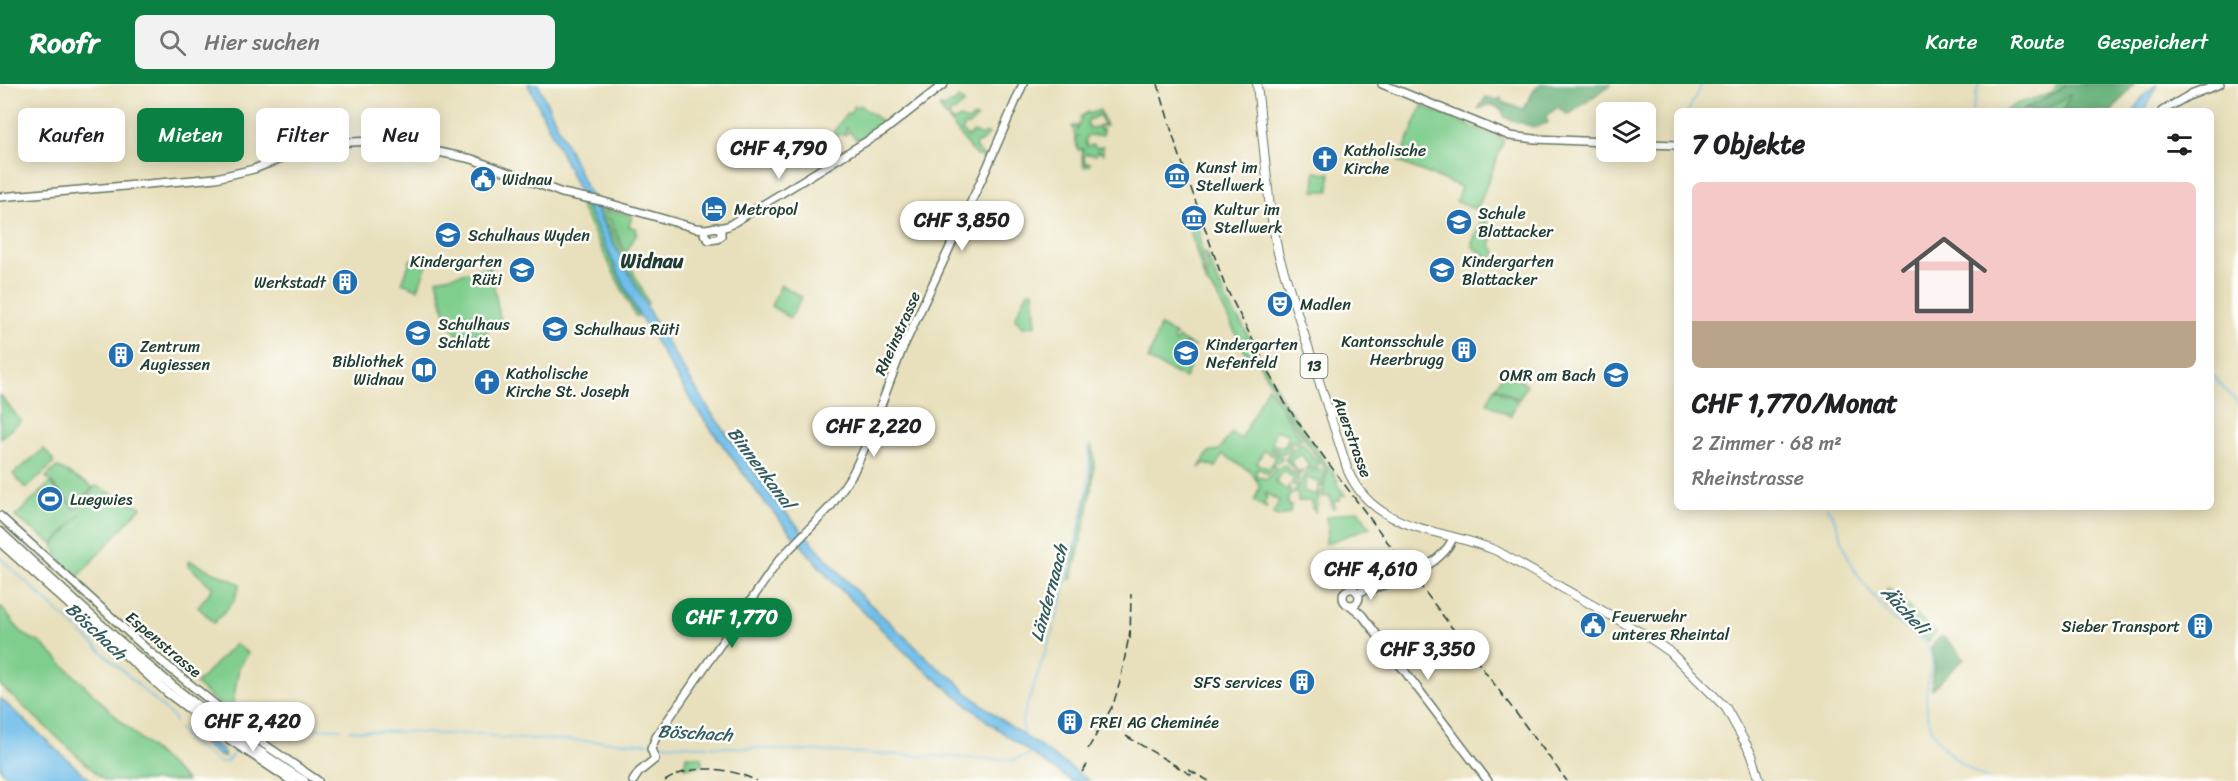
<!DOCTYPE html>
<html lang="de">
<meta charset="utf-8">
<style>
body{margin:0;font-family:Sriracha,sans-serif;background:#f2f2f2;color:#202124;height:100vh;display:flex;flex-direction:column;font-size:22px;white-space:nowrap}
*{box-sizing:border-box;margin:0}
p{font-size:20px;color:#757577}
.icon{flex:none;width:33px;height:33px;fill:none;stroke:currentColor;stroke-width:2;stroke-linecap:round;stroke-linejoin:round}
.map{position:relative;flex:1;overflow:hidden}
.drawer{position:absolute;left:1674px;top:24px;width:540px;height:402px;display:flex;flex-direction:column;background:#fff;border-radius:9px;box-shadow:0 3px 15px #0003}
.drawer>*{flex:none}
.guide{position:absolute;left:18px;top:24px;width:570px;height:54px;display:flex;gap:12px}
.buttons{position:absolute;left:1596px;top:18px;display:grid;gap:12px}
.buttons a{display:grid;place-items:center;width:60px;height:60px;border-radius:9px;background:#fff;box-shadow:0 3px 15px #0003;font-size:30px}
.price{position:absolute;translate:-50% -51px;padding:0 14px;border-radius:21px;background:#fff;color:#222;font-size:20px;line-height:39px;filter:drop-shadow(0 2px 3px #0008)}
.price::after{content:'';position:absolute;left:50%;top:36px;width:18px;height:14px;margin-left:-9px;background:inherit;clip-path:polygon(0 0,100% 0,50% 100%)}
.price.current{background:#0b8043;color:#fff}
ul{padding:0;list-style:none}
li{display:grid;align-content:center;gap:12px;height:318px;padding:0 18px}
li+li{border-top:2px solid #e0e0e0}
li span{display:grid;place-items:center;height:186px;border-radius:9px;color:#555}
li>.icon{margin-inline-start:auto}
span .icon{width:108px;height:108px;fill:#fffc;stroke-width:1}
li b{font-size:26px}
h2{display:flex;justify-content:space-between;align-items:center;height:72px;padding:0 18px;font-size:26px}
.tag{padding:0 21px;border-radius:9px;background:#fff;box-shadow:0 3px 15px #0003;font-size:21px;line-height:54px}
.tag.current{background:#0b8043;color:#fff}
header{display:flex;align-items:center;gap:36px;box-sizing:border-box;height:84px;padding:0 30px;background:#0b8043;color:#fff}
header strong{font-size:28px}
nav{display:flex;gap:33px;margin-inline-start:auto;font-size:21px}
.search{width:420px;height:54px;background:#f2f2f2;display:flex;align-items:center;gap:15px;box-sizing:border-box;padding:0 21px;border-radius:9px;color:#757577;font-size:22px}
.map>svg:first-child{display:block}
.green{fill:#80ce8e;stroke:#508661;stroke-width:1.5}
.forest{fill:#68b179;stroke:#447756;stroke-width:1.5}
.water{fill:#6fbeea;stroke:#477e8f;stroke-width:1.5}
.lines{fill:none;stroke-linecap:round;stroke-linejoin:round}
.stream{stroke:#6fbeea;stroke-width:1.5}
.secondary-casing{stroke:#657664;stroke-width:10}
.primary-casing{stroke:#657664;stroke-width:10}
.highway-casing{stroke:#657664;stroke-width:11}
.secondary{stroke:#fff;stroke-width:7}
.primary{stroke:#fff;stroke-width:8}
.highway{stroke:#fff;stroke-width:8}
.rail{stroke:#1f3d34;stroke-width:1.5;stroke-dasharray:9 4.5;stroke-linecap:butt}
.labels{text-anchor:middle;stroke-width:5;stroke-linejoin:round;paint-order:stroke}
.shield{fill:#fdfcf7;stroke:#62766e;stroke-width:1.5}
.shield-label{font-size:15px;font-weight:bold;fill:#1f3d34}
.poi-label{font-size:16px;fill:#1f3d34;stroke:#fdfcf7;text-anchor:start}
.street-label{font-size:16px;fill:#1f3d34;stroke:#fdfcf7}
.water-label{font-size:18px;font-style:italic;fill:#335d62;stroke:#fdfcf7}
.quarter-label{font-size:20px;font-weight:bold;fill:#1f3d34;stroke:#fdfcf7}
</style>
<header>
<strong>Roofr</strong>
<div class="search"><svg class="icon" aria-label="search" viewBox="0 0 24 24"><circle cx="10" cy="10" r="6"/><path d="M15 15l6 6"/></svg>Hier suchen</div>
<nav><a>Karte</a><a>Route</a><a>Gespeichert</a></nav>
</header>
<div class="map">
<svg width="2238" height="697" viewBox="0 0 2238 697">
<rect width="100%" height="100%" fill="#fdfcf7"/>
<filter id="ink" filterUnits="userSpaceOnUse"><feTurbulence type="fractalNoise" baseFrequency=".0167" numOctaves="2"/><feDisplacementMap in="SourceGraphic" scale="12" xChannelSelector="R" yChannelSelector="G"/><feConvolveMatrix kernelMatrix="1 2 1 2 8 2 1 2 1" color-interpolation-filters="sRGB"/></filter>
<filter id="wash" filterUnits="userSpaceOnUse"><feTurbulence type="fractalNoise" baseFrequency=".008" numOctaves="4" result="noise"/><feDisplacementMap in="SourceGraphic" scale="24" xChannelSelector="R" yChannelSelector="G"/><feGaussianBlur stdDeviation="1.35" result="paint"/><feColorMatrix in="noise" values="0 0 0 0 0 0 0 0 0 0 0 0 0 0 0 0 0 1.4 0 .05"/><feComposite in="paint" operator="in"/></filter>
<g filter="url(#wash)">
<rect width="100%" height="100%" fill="#e8e0bc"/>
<g class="green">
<path d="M2057 0H2066L2055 9 2025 25 2071 9 2063 27H2005L2016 20 2052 9Z"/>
<path d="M958 14 964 19 954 28 951 27 949 32 953 38 960 34 967 37 974 33 977 34 968 42H965L962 47 967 53 974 48 981 52 987 49 989 50 980 59 977 58 975 63 987 76 985 81 982 72H976L939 23 941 22 944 25 951 19 954 20Z"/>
<path d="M859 21 883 38 879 45 857 56 846 43 845 48 848 49 844 51 839 50 835 53 838 56 836 58 829 55 847 29 850 30 854 22 858 23Z"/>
<path d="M1422 22 1504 56 1477 126 1456 117 1461 103 1399 78Z"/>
<path d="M1100 26 1106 42H1098L1103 40 1100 31 1088 36 1087 39 1090 44 1099 43 1100 46 1103 45V51L1088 52 1085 55 1087 62 1093 61 1097 64 1103 62V70L1097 67 1096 71 1086 70 1084 72 1085 79H1090V81L1084 83 1082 72 1083 65 1078 66 1075 53 1079 52H1075L1072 42H1076L1077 46 1079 39 1082 37 1080 33 1088 28 1089 30Z"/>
<path d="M1315 88 1330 89 1329 107H1314Z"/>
<path d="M580 118H584L638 232H635L579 119Z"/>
<path d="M595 120 601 123 606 133 648 218 646 223Z"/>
<path d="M605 125 632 132 629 142 637 145 635 148 637 149 626 169Z"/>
<path d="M1192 132 1194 137 1197 136 1206 200 1190 146 1192 143 1189 133Z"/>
<path d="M1482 136H1485L1494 151 1490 160 1496 168 1492 176 1473 163 1472 158Z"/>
<path d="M1205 168 1229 222 1243 242 1284 318 1338 397 1336 399 1345 411 1340 412V416L1334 417 1335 423 1332 424 1330 412 1322 413 1327 388 1282 321 1254 270H1246L1216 210 1208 201Z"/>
<path d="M411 175 427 180 418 205 402 199Z"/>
<path d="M490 183 501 238 486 248 463 257 447 238 437 195Z"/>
<path d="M781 201 802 213 790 234 771 222Z"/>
<path d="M1028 207H1033L1036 241 1023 243 1015 234Z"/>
<path d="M1160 242 1177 252 1175 251 1173 256 1176 258 1178 254 1195 263 1185 260 1178 274 1186 279 1188 276 1190 277 1188 282 1190 283 1185 294 1148 276Z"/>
<path d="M1504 288 1527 300 1519 315 1496 303Z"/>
<path d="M1268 302 1301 355 1297 359 1287 357 1288 350 1275 346 1272 360 1284 363 1286 358 1292 363 1288 368 1281 369 1271 363V366L1281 372 1282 375 1278 379H1273L1276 373 1264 366 1257 379 1269 385 1272 380 1275 383 1268 390 1260 385 1256 386 1257 395 1262 393 1266 396 1278 384 1284 381 1299 394 1297 402 1291 400 1294 395 1284 387 1275 397 1286 406 1289 402 1291 411 1288 413V422H1291L1290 429 1279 433 1273 430 1279 417 1266 409 1265 412 1267 413 1264 420 1267 422 1266 424 1254 417 1260 402 1249 385 1248 386 1223 370 1216 383 1205 379 1199 384 1209 368 1219 366 1232 349 1241 355Z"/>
<path d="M1495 304 1518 317 1510 332 1487 319Z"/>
<path d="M0 311 21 337 0 354Z"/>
<path d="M1302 359 1318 379 1316 384 1305 386 1309 381 1301 370 1290 377 1298 388 1302 386 1303 387 1299 391 1285 375 1298 361Z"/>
<path d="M1091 362C1103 377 1077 473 1072 495H1069L1091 397Z"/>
<path d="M44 365 53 376V380L26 405 13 390Z"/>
<path d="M57 383 93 403 74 422 46 393Z"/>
<path d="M1320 385 1325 388 1322 403 1318 404 1320 398 1307 394 1303 407 1316 411 1318 406 1320 407 1315 429V426L1312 425V417H1298V409L1293 408 1300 401 1304 390Z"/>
<path d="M50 399 75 425 96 402 141 423 76 495 53 475 57 468 53 462 81 430 53 460 15 433Z"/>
<path d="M1358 426 1370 443 1325 460 1328 446 1326 433Z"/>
<path d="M190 477 240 500 234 517 214 539 198 523 213 504 188 481Z"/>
<path d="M1888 504 1936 549 1928 557 1896 532 1882 514Z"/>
<path d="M0 522C9 531 13 541 23 549 28 554 35 555 41 559L124 640 187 697H105L0 601Z"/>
<path d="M235 560 248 569 239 583 231 631 196 600Z"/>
<path d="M686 672 702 673V681L684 684Z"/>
</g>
<g class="forest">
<path d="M1542 0H1611L1568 31 1558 23 1546 32 1548 39 1534 43 1505 34 1502 26 1491 20 1478 25 1486 13 1497 16 1501 14 1504 19 1523 25 1535 5Z"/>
<path d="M2066 0H2134L2112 27H2063L2070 10 2054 22 2023 26 2055 9Z"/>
<path d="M1940 553 1945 554 1964 574 1932 605C1930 588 1938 581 1931 563Z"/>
</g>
<g class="water">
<path d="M528 0H538L603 139 659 246 710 327 777 419 856 507 937 583 956 596 965 607 1003 637 1090 697H1072L1049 682 988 638 914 577 831 496 762 415 695 323 634 222Z"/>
<path d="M2157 0 2144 27H2134L2143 12Z"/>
<path d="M0 614 91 697H13L0 685Z"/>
<path d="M189 643 221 665 225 672H219L186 646Z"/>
</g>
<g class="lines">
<g class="stream">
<path d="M1688 27 1702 0"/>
<path d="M1972 27 1979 0"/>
<path d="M2211 290 2238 319"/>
<path d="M1827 423C1842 442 1842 469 1857 490 1868 505 1881 523 1894 536 1905 546 1922 553 1929 566 1935 575 1930 587 1928 597 1919 651 1947 673 1990 697"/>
<path d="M0 474 173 633 175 638"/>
<path d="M178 644 191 659 220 679 227 677 234 669"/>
<path d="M251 646 259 641 283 644 341 645"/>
<path d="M350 646C371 648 391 648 412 648 419 650 424 647 431 650H484L501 654 650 659"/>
<path d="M1024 653 1022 636 1059 528 1088 403 1089 363"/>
<path d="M657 660 1013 676 1032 670"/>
</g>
</g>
</g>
<g filter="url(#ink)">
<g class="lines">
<defs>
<g id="secondary">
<path d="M1382 0 1510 52 1535 55 1606 58"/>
<path d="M2162 27 2188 12 2220 0"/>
<path d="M1646 60 1677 61"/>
<path d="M0 113 216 94 254 85 303 66 329 59 374 57 405 61 472 75 562 109 601 117 695 144 706 145 717 143 721 146V152L717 155 709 156 704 150 706 145"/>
<path d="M719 144 728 142 885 46 944 0"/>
<path d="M0 432 150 568 217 622 239 643 318 697"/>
<circle cx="1351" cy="513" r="8"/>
<path d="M1357 508C1386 502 1443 484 1453 453"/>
<path d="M1350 521 1362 531 1488 697"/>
<path d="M633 697 639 688 655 675 651 665 656 653 779 476 831 422 853 389 866 361 901 268 986 86 1023 0"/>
</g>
<path id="primary" d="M1257 0 1270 124 1278 169 1348 387C1376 450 1442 443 1497 467L1647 552 1670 568 1726 624 1752 671 1760 697"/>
<g id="highway">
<path d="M0 448C97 539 191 626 304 697"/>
<path d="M0 458 167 608 231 656 292 697"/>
</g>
</defs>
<use href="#secondary" class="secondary-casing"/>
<use href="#primary" class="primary-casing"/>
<use href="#highway" class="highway-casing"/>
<use href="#secondary" class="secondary"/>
<use href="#primary" class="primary"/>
<use href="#highway" class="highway"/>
<g class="rail">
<path d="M1158 0 1174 55 1225 202 1285 319 1305 348 1567 697"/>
<path d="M1130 555 1131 510"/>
<path d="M1126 652 1193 692"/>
<path d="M1088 665 1113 621 1120 598 1130 547"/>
<path d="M1189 686 1209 697"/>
<path d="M1082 688 1089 678"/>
<path d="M665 697C693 679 727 683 757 697"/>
</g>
</g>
</g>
<defs>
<symbol id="church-disc" viewBox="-11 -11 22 22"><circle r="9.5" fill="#1f6fb2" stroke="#fdfcf7"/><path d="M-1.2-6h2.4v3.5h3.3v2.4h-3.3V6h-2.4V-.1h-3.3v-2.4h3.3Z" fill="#fff"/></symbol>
<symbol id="museum-disc" viewBox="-11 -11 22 22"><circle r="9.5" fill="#1f6fb2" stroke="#fdfcf7"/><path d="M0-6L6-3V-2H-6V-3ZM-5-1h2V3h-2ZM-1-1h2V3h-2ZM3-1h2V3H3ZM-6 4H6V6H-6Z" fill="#fff"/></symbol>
<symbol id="civic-disc" viewBox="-11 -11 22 22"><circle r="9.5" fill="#1f6fb2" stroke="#fdfcf7"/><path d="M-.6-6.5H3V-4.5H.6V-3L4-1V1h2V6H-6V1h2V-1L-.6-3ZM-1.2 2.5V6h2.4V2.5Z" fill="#fff"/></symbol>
<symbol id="hotel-disc" viewBox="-11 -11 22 22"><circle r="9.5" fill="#1f6fb2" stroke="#fdfcf7"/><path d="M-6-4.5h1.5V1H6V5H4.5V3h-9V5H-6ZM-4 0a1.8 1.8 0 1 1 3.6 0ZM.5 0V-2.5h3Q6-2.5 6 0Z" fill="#fff"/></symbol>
<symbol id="school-disc" viewBox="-11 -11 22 22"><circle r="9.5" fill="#1f6fb2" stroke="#fdfcf7"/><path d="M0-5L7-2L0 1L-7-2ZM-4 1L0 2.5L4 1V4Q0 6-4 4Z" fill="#fff"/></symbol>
<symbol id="building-disc" viewBox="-11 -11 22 22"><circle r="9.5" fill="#1f6fb2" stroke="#fdfcf7"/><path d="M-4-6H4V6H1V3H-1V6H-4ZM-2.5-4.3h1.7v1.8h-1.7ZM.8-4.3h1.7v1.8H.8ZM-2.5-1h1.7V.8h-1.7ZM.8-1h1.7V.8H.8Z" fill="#fff"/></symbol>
<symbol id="theatre-disc" viewBox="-11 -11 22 22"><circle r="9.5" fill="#1f6fb2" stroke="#fdfcf7"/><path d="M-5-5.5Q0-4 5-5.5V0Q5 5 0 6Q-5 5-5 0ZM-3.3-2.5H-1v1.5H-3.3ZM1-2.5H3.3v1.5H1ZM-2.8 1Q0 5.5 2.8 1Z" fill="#fff"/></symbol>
<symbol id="library-disc" viewBox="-11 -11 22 22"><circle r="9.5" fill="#1f6fb2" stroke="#fdfcf7"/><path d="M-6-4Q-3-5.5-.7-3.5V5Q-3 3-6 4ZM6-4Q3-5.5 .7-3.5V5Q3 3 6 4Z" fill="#fff"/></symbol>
<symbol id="university-disc" viewBox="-11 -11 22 22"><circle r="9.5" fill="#1f6fb2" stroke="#fdfcf7"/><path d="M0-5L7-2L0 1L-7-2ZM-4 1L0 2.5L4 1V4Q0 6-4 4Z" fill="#fff"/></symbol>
<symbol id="stadium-disc" viewBox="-11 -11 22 22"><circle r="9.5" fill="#1f6fb2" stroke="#fdfcf7"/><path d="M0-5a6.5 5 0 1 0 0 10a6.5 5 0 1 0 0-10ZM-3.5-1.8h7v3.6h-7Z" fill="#fff"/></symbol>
</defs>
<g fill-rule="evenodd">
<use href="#church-disc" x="1310" y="60" width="30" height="30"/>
<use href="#museum-disc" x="1162" y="77" width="30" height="30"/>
<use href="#civic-disc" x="468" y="80" width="30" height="30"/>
<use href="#hotel-disc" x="699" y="110" width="30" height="30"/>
<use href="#museum-disc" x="1179" y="119" width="30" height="30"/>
<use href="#school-disc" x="1444" y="123" width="30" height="30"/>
<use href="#school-disc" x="433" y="136" width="30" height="30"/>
<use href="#school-disc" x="507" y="171" width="30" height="30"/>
<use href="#school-disc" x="1427" y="171" width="30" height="30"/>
<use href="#building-disc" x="330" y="183" width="30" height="30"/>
<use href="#theatre-disc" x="1265" y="205" width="30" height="30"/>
<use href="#school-disc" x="540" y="230" width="30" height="30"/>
<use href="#school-disc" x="403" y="234" width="30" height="30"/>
<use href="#building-disc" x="1449" y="251" width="30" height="30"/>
<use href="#school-disc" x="1171" y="254" width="30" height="30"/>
<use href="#building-disc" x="106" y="256" width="30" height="30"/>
<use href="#library-disc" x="409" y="271" width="30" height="30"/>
<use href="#university-disc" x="1601" y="276" width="30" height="30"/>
<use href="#church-disc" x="472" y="283" width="30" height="30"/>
<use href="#stadium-disc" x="35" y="400" width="30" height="30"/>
<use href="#civic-disc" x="1578" y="526" width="30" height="30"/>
<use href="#building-disc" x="2185" y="527" width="30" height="30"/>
<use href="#building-disc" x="1287" y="583" width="30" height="30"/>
<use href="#building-disc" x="1055" y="623" width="30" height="30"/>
</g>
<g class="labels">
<rect class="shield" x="1300.5" y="270" width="27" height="24" rx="4.5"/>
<g class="shield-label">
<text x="1314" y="287">13</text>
</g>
<g class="poi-label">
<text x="1344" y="72">Katholische<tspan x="1344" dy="18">Kirche</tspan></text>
<text x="1196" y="89">Kunst im<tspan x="1196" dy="18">Stellwerk</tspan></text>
<text x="502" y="101">Widnau</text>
<text x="734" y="131">Metropol</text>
<text x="1214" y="131">Kultur im<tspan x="1214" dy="18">Stellwerk</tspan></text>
<text x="1478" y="135">Schule<tspan x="1478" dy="18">Blattacker</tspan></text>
<text x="468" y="157">Schulhaus Wyden</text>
<text x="502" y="183" text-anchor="end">Kindergarten<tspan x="502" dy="18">Rüti</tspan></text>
<text x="1462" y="183">Kindergarten<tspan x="1462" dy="18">Blattacker</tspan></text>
<text x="326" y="204" text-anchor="end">Werkstadt</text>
<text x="1300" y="226">Madlen</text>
<text x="438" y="246">Schulhaus<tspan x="438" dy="18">Schlatt</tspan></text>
<text x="574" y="251">Schulhaus Rüti</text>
<text x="1444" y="263" text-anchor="end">Kantonsschule<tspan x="1444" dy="18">Heerbrugg</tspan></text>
<text x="1206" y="266">Kindergarten<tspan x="1206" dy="18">Nefenfeld</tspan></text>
<text x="140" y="268">Zentrum<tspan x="140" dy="18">Augiessen</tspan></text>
<text x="404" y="283" text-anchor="end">Bibliothek<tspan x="404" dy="18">Widnau</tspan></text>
<text x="506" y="295">Katholische<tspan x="506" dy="18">Kirche St. Joseph</tspan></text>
<text x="1596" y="297" text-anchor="end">OMR am Bach</text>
<text x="70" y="421">Luegwies</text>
<text x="1612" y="538">Feuerwehr<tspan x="1612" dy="18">unteres Rheintal</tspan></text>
<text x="2180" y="548" text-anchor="end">Sieber Transport</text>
<text x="1282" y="604" text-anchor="end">SFS services</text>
<text x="1090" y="644">FREI AG Cheminée</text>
</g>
<g class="street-label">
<text transform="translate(897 249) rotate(-66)" y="6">Rheinstrasse</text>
<text transform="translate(1353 353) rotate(70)" y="6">Auerstrasse</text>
<text transform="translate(164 560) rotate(40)" y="6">Espenstrasse</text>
</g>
<g class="water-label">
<text transform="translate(761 384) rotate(53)" y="6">Binnenkanal</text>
<text transform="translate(1049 509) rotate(-75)" y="6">Ländernaach</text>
<text transform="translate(1905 526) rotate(46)" y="6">Äächeli</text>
<text transform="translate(96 547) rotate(43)" y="6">Böschach</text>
<text transform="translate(695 649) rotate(3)" y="6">Böschach</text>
</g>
<g class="quarter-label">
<text x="652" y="184">Widnau</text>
</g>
</g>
</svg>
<div class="buttons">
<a><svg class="icon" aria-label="layers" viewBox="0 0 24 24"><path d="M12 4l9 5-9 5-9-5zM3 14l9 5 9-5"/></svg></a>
</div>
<b class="price" style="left:779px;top:96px">CHF 4,790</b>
<b class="price" style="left:962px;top:168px">CHF 3,850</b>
<b class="price" style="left:874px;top:374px">CHF 2,220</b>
<b class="price" style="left:1371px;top:517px">CHF 4,610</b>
<b class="price current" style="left:732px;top:565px">CHF 1,770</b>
<b class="price" style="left:1428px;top:597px">CHF 3,350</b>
<b class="price" style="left:253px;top:669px">CHF 2,420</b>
<div class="guide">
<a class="tag">Kaufen</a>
<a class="tag current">Mieten</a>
<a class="tag">Filter</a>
<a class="tag">Neu</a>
</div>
<section class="drawer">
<h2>7 Objekte<svg class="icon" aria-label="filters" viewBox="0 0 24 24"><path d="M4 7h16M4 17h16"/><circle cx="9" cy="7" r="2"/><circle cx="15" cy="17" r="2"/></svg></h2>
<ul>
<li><span style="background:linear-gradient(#f6c9c9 75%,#b9a48a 0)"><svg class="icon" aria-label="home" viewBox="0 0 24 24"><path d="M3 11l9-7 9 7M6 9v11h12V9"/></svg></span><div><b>CHF 1,770/Monat</b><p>2 Zimmer · 68 m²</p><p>Rheinstrasse</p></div></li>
</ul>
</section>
</div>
